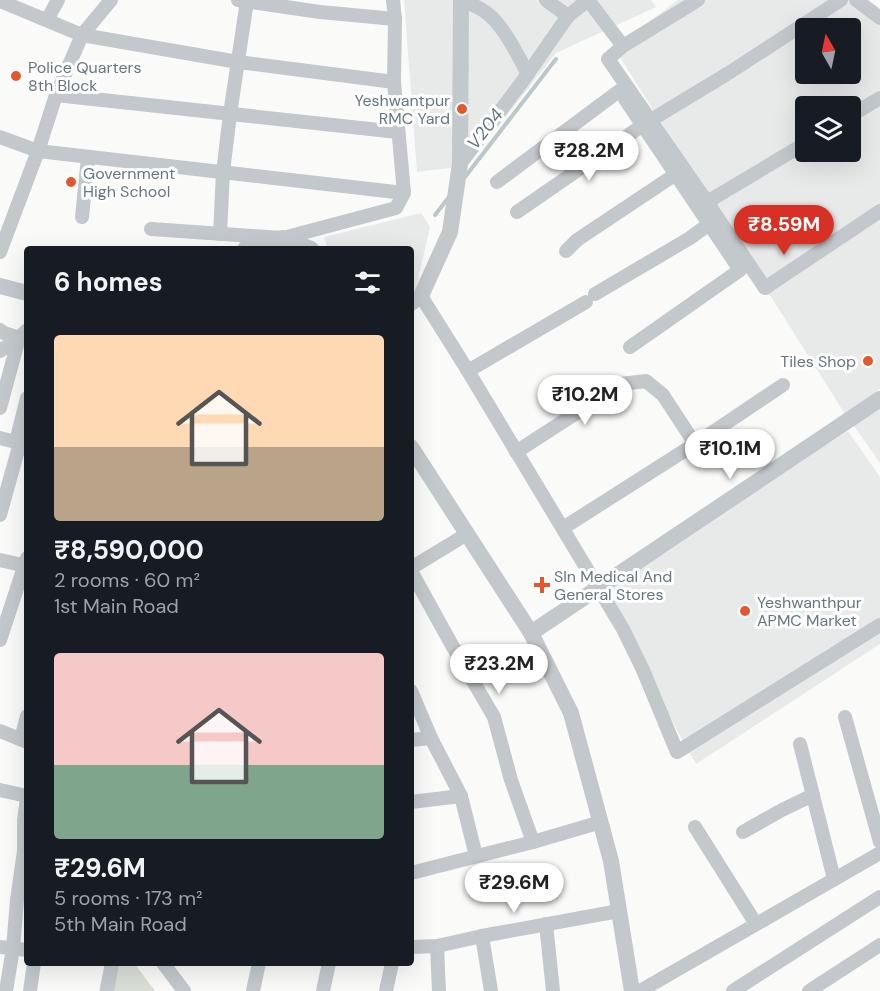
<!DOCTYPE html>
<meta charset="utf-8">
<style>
body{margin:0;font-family:"DM Sans",sans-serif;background:#20242c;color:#f1f3f6;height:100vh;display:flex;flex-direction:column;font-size:22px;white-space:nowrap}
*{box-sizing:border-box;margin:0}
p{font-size:20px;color:#9ea1a6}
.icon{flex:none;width:33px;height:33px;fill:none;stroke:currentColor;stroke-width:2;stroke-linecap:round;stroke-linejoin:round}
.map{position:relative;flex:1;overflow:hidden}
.details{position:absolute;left:24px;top:246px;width:390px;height:720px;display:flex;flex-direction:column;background:#171b24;border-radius:6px;box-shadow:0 6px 24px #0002}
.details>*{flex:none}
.needle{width:39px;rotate:351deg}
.fabs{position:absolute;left:795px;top:18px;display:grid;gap:12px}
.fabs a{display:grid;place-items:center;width:66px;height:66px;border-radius:6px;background:#171b24;box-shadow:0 6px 24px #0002;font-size:30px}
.price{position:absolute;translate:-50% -51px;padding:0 14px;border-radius:21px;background:#fff;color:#222;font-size:20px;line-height:39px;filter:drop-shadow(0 2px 3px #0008)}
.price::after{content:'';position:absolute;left:50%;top:36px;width:18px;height:14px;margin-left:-9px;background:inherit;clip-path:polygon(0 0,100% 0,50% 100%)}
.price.selected{background:#d93025;color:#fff}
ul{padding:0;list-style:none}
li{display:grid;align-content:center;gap:12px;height:318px;padding:0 30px}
li span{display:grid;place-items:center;height:186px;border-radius:6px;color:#555}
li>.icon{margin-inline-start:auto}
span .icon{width:108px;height:108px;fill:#fffc;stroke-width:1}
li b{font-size:26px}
h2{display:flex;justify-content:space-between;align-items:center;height:72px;padding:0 30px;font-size:26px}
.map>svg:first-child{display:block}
.built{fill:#e8e9e9;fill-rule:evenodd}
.green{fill:#dadfd7}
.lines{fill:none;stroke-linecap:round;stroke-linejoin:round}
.stream{stroke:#bbc7cb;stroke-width:4}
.minor{stroke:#c3c8cc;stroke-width:14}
.tertiary{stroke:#c3c8cc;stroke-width:16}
.poi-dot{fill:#e4572e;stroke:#fff;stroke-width:2}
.labels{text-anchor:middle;stroke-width:6;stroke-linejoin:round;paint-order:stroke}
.poi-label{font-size:16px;fill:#657683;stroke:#fff;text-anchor:start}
.water-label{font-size:18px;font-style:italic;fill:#60757c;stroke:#fff}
</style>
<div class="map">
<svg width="880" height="991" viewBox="0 0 880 991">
<rect width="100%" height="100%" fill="#fafaf8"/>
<g class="built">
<path d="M404 0H651L656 7 556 53 467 166 417 172Z"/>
<path d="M678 0H869L880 9V389L845 414 614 48ZM806 28H850V74H806ZM806 106H850V152H806Z"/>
<path d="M421 213 430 227 415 292 411 295V249H328L324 237Z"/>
<path d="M880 404V463L852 423Z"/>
<path d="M848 431 880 477V644L696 764 598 589Z"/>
</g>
<path class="green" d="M105 963H134L155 991H99Z"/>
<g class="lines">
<g class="stream">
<path d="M465 177 556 59"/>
<path d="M435 215 449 197"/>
</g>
<g class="minor">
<path d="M238 0 320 12 395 19"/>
<path d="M463 0C470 4 478 7 484 11 502 22 518 56 528 74"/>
<path d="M546 0 568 16 588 0"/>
<path d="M588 0 623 46"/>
<path d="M698 0 623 46 608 59 707 202 806 143"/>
<path d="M856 0 880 18"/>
<path d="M0 1 82 35 238 62 394 82"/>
<path d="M47 20 58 0"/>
<path d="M56 95 398 132"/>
<path d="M625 99 740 270 630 347"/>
<path d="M850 116 880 98"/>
<path d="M651 120 727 74 841 0"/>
<path d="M0 137 38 151 404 193"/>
<path d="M460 164 522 82 568 16"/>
<path d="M497 182 619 91"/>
<path d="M707 202 765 288 880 211"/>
<path d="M517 212 643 125"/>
<path d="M82 217 88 157"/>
<path d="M151 229 283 238 396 208 404 193 394 82 395 19 393 0"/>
<path d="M220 234 223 172 230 114 247 1"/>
<path d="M566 251 577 240 676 174"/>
<path d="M0 252 38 151 56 95 82 35 111 0"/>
<path d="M595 294 690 238 709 224"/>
<path d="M421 296 468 371 623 629 643 670 677 752 880 625"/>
<path d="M0 330 4 333 19 338"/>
<path d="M0 351 19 338"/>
<path d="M468 371 586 302"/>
<path d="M0 408 19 338 27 330"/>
<path d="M0 438 24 444"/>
<path d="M16 442 27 398"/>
<path d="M516 452 621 384 646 381 663 395 695 444"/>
<path d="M0 515 20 443"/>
<path d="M563 528 695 444 783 385"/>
<path d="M0 560 27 566"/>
<path d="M411 568 467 534"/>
<path d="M411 571 453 647 494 717 511 780 533 842"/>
<path d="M0 640 27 558"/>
<path d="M411 691 431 738 461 796 476 856"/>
<path d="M845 717 880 842"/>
<path d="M0 731 27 742"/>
<path d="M21 739 27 716"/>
<path d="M411 740 431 738"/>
<path d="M800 744 834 879"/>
<path d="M0 790 27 796"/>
<path d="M411 802 461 796"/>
<path d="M695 827 756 924"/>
<path d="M743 832 782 810 813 795"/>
<path d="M411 873 533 842 601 822"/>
<path d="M546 924 553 991"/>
<path d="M482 936 491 991"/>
<path d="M437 946 439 991"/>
<path d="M0 947 27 950"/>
<path d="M411 947 437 946 482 936 619 911"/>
<path d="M163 963 184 991"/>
<path d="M6 991 13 948 17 900 24 851V820L27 798"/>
<path d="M30 991 34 963"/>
<path d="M107 991 112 963"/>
<path d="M253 991 259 963"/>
<path d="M323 991 329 963"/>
<path d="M386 991 392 963"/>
<path d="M640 991 880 853"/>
<path d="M733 991 880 897"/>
<path d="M809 991 880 945"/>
</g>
<g class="tertiary">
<path d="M245 249 283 238 311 249"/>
<path d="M0 286 27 293"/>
<path d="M411 303 421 296 450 232 460 164 461 0"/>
<path d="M411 447 531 633 571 713 611 861 632 991"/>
<path d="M531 633 880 399"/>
</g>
</g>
<g class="poi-dot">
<circle cx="16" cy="76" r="6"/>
<circle cx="462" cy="109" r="6"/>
<circle cx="71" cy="182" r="6"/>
<circle cx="868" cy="361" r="6"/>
<path d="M539 576h6v6h6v6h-6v6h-6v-6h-6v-6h6z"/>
<circle cx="745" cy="611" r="6"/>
</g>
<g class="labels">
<g class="poi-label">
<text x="28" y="73">Police Quarters<tspan x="28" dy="18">8th Block</tspan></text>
<text x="450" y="106" text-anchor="end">Yeshwantpur<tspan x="450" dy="18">RMC Yard</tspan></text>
<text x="83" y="179">Government<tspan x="83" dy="18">High School</tspan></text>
<text x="856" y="367" text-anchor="end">Tiles Shop</text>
<text x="554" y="582">Sln Medical And<tspan x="554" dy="18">General Stores</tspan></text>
<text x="757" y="608">Yeshwanthpur<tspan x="757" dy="18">APMC Market</tspan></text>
</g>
<g class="water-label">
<text transform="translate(485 129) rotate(-52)" y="6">V204</text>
</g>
</g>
</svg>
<div class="fabs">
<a><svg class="needle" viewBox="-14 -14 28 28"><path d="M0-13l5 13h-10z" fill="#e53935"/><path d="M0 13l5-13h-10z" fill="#9ea1a6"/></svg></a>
<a><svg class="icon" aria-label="layers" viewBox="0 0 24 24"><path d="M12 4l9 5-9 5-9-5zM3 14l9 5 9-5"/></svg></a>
</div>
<b class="price" style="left:589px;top:182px">₹28.2M</b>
<b class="price selected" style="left:784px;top:256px">₹8.59M</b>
<b class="price" style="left:585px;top:426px">₹10.2M</b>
<b class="price" style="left:730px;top:480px">₹10.1M</b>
<b class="price" style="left:499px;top:695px">₹23.2M</b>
<b class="price" style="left:514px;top:914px">₹29.6M</b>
<section class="details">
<h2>6 homes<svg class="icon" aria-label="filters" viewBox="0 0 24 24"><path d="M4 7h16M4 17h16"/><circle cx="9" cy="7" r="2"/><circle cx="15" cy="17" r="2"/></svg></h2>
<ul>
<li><span style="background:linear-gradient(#ffd9b3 60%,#b9a48a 0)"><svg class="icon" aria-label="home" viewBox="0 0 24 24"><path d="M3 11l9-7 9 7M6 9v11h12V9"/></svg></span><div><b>₹8,590,000</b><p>2 rooms · 60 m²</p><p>1st Main Road</p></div></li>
<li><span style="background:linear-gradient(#f6c9c9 60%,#7fa58c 0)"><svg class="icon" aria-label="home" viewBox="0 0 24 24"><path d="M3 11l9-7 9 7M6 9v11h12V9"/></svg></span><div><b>₹29.6M</b><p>5 rooms · 173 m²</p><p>5th Main Road</p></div></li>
</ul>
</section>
</div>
